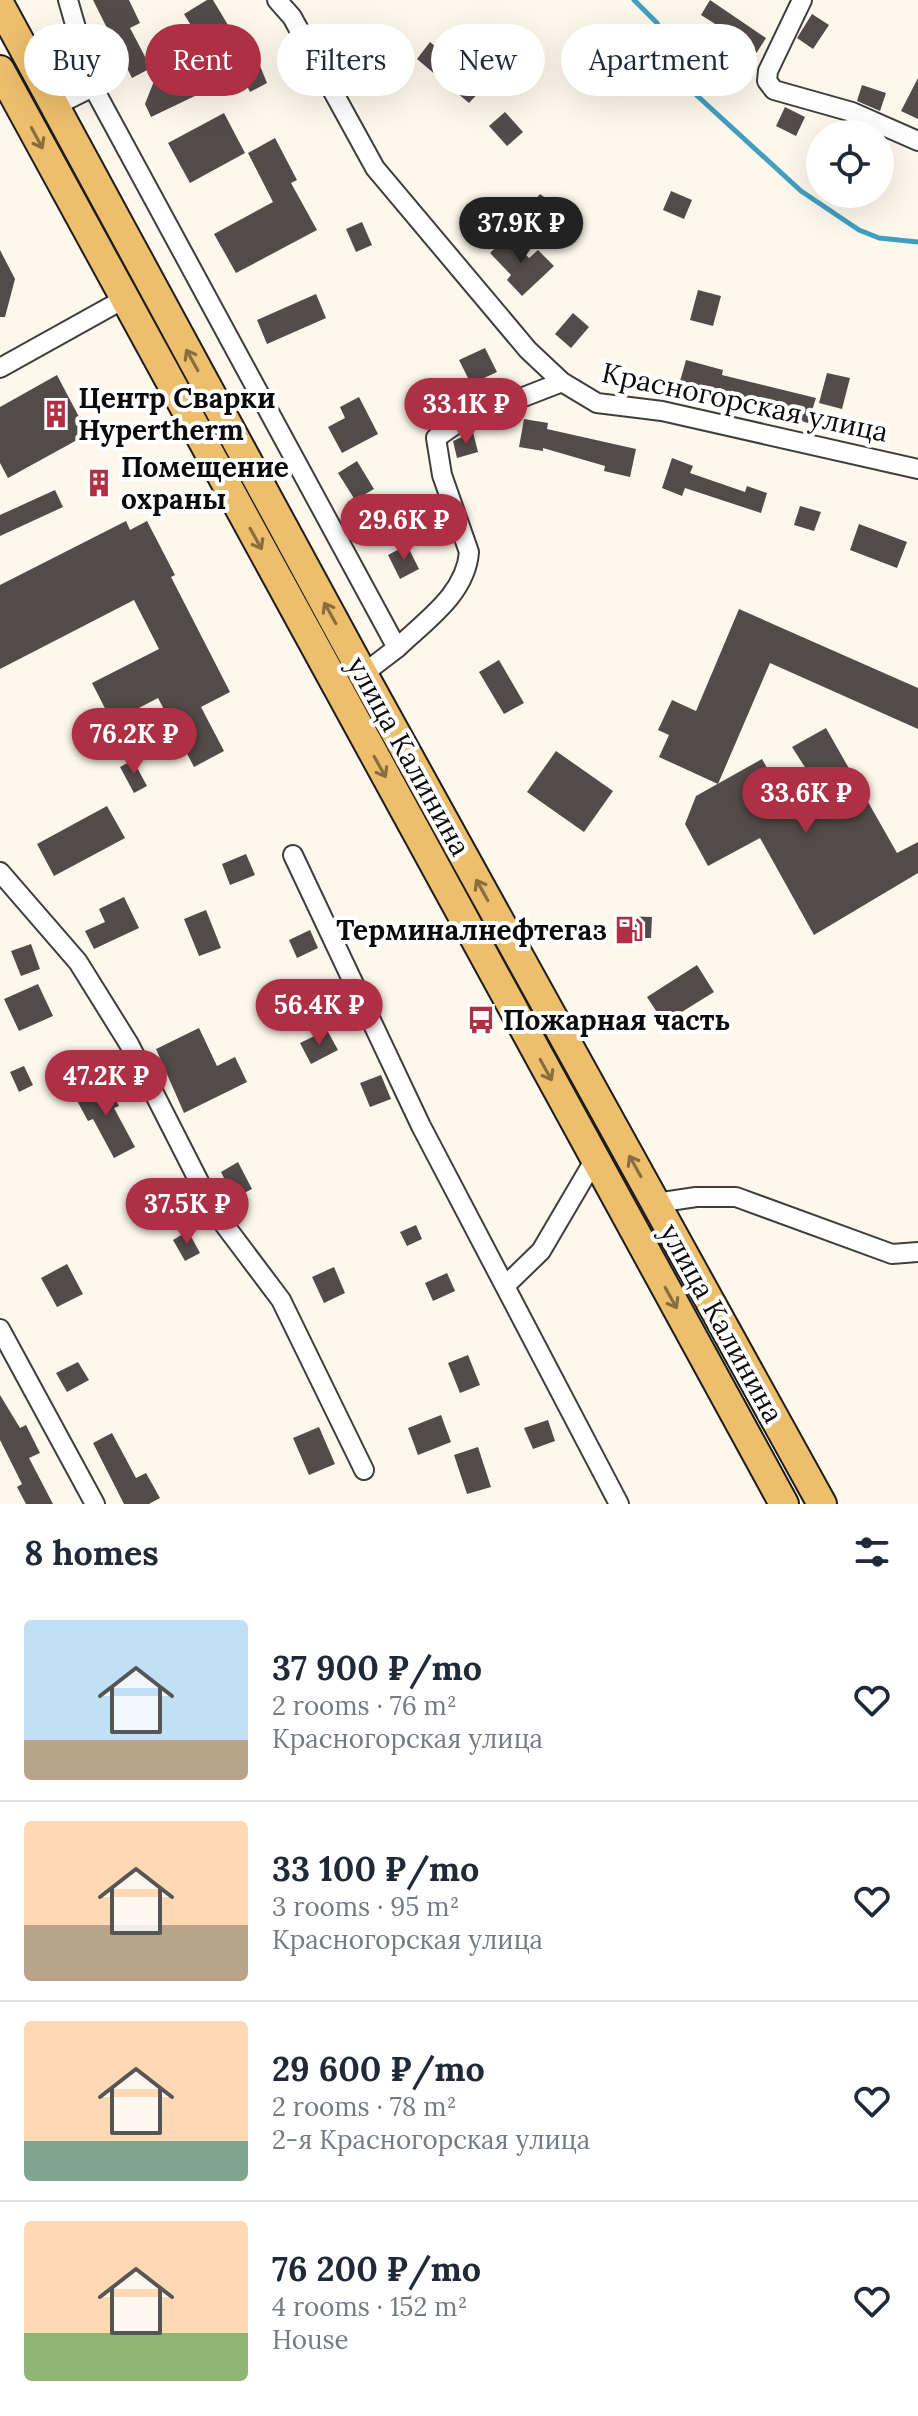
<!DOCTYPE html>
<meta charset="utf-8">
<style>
body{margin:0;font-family:Lora,serif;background:#f2f2f3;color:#1f2937;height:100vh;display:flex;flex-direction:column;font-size:30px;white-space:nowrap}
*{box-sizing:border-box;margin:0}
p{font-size:26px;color:#747a83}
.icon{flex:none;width:44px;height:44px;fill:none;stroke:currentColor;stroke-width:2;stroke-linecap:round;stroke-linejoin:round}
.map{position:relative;height:1504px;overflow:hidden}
.panel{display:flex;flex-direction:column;background:#fff;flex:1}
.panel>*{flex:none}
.top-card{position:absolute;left:24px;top:24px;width:870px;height:72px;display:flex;gap:16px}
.buttons{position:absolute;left:806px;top:120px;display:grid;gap:16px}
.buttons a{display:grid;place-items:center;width:88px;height:88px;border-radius:50%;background:#fff;box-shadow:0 8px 32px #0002;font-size:40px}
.price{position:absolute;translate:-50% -68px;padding:0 18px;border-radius:28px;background:#af3045;color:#fff;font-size:26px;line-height:52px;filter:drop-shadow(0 2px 4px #0008)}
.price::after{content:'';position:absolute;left:50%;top:48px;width:24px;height:18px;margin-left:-12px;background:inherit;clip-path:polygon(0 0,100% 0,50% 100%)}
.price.active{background:#222;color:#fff}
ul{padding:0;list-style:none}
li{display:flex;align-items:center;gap:24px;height:200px;padding:0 24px}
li+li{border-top:2px solid #e0e1e3}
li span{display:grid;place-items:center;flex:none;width:224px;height:160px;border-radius:8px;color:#555}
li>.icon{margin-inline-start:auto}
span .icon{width:96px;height:96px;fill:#fffc;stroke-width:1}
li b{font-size:34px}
h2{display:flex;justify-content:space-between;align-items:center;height:96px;padding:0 24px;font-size:34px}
.chip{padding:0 28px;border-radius:36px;background:#fff;box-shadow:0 8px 32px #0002;font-size:28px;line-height:72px}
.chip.active{background:#af3045;color:#fff}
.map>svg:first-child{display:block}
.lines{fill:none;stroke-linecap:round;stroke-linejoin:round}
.stream{stroke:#429ec1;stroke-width:5}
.building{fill:#534b49}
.minor-casing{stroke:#3e3e3e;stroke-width:22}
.primary-casing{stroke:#1c1c1c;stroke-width:32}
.minor{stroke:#fff;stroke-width:18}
.primary{stroke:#edbe6c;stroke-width:28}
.oneway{stroke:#876d40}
.labels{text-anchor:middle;stroke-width:8;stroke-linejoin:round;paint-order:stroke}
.poi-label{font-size:28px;font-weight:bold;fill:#0b0b0b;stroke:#fff;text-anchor:start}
.street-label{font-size:28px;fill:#0b0b0b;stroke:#fff}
</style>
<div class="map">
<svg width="918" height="1504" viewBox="0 0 918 1504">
<rect width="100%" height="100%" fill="#fdf8eb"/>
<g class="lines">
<path class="stream" d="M634 0 657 23 675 67 692 91 801 191 859 230 879 238 918 242"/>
</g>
<g class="building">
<path d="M93 0H129L140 23 130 28 151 68 132 78Z"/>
<path d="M207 0H213L246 55 254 51 267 83 250 92 241 74 151 117 145 104 156 76 160 85 212 60 184 14Z"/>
<path d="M710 0 766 38 750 63 735 53 742 41 701 15Z"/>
<path d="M812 14 829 25 813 49 797 38Z"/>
<path d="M366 27 382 51 359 67 343 43Z"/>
<path d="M430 42 484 87 469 103 417 59Z"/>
<path d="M918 78V119L901 111Z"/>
<path d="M862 85 886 93 880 111 857 101Z"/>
<path d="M785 107 805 117 796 136 776 126Z"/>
<path d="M505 112 523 132 507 146 489 126Z"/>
<path d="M224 113 245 153 190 183 168 143Z"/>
<path d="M843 122 867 132 870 134H835Z"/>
<path d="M275 138 297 180 291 183 317 230 236 273 214 234 273 202 248 153Z"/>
<path d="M671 191 692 200 684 219 663 210Z"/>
<path d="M540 194 556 206 542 224 526 211Z"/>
<path d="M362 222 372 245 356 252 346 229Z"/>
<path d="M508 236 529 258 538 250 554 266 522 296 507 280 511 275 490 253Z"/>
<path d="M0 250 15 279 5 317H0Z"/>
<path d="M698 290 721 296 713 326 690 320Z"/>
<path d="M316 294 326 318 267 344 257 320Z"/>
<path d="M573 313 589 327 571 348 555 334Z"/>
<path d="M485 348 497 372 471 384 459 360Z"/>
<path d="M686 360 723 370 722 375 816 398 808 423 716 396 714 403 677 392Z"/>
<path d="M827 373 850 378 842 409 819 403Z"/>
<path d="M57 375 88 434 8 478 0 463V407Z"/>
<path d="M359 397 378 434 342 453 328 427 345 418 340 407Z"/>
<path d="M524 419 548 423 547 429 636 449 630 477 604 471 605 466 543 448V451L519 447Z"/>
<path d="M473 432 478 452 457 458 453 441Z"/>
<path d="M672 458 693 466 690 473 745 492 747 486 767 493 761 513 685 488 682 496 662 488Z"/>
<path d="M357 461 374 489 355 500 338 473Z"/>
<path d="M102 473 108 486 96 493 89 480Z"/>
<path d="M55 490 63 507 0 536V515Z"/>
<path d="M800 506 821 512 814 531 794 525Z"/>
<path d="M126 521 130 530 147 521 175 575 171 577 230 692 201 707 224 751 194 767 158 698 112 722 92 683 159 649 134 600 0 669V585Z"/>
<path d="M859 524 907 542 897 568 850 550Z"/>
<path d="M407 545 419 569 400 579 388 555Z"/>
<path d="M739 609 918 688V729L770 663 718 784 659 757 669 735 658 730 672 700 696 711Z"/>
<path d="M499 660 524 703 504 714 479 672Z"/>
<path d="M826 728 897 853 918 842V873L814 935 760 838 708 866 685 824 696 796 762 759 797 820 828 803 792 747Z"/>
<path d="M556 751 613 791 584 832 527 792Z"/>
<path d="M133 760 147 786 134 793 120 767Z"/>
<path d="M107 806 125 838 54 876 37 844Z"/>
<path d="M246 854 255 875 230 885 222 864Z"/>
<path d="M124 897 139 928 94 949 85 931 105 922 99 909Z"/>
<path d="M206 910 221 948 199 956 184 919Z"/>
<path d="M622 916 652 917 651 938H621Z"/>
<path d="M310 930 318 948 297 958 289 940Z"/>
<path d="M31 944 40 969 21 976 11 951Z"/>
<path d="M697 965 714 992 664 1023 647 997Z"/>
<path d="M38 984 53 1016 19 1031 4 999Z"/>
<path d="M199 1028 217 1066 235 1057 247 1082 184 1113 156 1049Z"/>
<path d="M327 1030 338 1050 311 1064 300 1043Z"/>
<path d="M24 1066 33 1085 19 1092 10 1072Z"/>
<path d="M381 1075 391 1099 370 1107 360 1083Z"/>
<path d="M106 1081 119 1106 114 1108 135 1147 114 1158 93 1119 88 1121 75 1097Z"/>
<path d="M238 1162 252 1189 234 1198 221 1172Z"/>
<path d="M416 1225 422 1239 407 1246 400 1232Z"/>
<path d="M188 1231 200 1253 185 1261 173 1240Z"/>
<path d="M67 1264 83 1294 57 1307 41 1278Z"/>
<path d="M334 1267 345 1293 324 1303 312 1277Z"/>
<path d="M447 1273 455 1291 433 1301 425 1283Z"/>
<path d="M468 1355 480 1385 460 1393 448 1363Z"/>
<path d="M78 1362 89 1380 67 1392 56 1373Z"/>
<path d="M0 1395 20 1428 26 1425 40 1453 29 1458 53 1504H26L17 1487 22 1484 0 1440Z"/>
<path d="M441 1415 451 1442 418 1455 408 1428Z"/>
<path d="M548 1420 555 1441 533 1449 524 1428Z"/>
<path d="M319 1427 335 1464 309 1475 293 1438Z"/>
<path d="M112 1433 136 1478 146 1473 160 1498 149 1504H124L93 1443Z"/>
<path d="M478 1447 491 1487 467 1494 454 1455Z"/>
</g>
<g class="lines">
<defs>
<g id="minor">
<path d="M68 0 93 87 397 648 363 674"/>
<path d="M277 0 292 17 375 168 528 350 562 382 597 403 662 411 918 469"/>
<path d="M802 0 768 71 767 81 774 90 852 112 918 141"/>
<path d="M53 107 93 87"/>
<path d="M0 368 124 299"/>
<path d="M397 648C425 621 466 594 469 552L442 475 436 438 459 422 562 382"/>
<path d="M293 855 421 1126 619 1504"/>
<path d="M0 872 78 962 129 1044 214 1211 281 1300 364 1470"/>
<path d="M656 1203 696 1197H736L892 1254 918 1252"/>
<path d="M506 1285 541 1251 595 1159"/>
<path d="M0 1329 95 1504"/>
</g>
<g id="primary">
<path d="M0 5 363 674 822 1504"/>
<path d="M0 70 784 1504"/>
</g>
</defs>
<use href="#minor" class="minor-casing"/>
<use href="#primary" class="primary-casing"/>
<use href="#minor" class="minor"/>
<use href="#primary" class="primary"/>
</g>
<defs><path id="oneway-shaft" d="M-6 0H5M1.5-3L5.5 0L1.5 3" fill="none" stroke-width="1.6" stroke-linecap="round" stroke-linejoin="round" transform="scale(2)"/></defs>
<g class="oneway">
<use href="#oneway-shaft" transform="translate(37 138) rotate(62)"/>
<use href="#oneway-shaft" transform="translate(192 360) rotate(-119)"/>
<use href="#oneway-shaft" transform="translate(256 539) rotate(61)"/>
<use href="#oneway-shaft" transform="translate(330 613) rotate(-119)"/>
<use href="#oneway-shaft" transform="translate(380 767) rotate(61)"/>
<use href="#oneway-shaft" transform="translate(482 890) rotate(-119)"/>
<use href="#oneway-shaft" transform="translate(546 1070) rotate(61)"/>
<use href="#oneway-shaft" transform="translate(635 1166) rotate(-119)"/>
<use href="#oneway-shaft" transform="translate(671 1298) rotate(61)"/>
</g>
<defs>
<symbol id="building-bare" viewBox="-9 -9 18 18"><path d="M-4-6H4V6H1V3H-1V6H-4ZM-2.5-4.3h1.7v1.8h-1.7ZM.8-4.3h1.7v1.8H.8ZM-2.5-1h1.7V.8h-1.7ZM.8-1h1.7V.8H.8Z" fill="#af3045" stroke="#fff" stroke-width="2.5" paint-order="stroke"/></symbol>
<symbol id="fuel-bare" viewBox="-9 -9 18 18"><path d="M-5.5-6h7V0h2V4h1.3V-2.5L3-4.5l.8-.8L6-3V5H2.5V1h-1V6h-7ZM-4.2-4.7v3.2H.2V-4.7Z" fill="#af3045" stroke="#fff" stroke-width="2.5" paint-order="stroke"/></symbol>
<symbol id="bus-bare" viewBox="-9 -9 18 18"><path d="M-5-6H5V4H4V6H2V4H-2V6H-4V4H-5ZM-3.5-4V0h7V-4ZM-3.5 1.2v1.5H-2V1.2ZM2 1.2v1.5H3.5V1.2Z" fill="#af3045" stroke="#fff" stroke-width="2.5" paint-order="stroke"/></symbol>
</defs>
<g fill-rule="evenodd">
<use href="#building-bare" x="36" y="394" width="40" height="40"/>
<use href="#building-bare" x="79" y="463" width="40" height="40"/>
<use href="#fuel-bare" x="609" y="910" width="40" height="40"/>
<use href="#bus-bare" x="461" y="1000" width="40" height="40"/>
</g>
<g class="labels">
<g class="poi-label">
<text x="78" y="408">Центр Сварки<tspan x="78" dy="32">Hypertherm</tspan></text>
<text x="121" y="477">Помещение<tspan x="121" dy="32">охраны</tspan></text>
<text x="607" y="940" text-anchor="end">Терминалнефтегаз</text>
<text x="503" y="1030">Пожарная часть</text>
</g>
<g class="street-label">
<text transform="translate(745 402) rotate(12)" y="10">Красногорская улица</text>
<text transform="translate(409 756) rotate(61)" y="10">улица Калинина</text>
<text transform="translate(722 1323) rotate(61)" y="10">улица Калинина</text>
</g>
</g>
</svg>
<div class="buttons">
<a><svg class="icon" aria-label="locate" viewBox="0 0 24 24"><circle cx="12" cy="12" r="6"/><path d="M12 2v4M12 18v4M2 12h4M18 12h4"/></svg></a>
</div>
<b class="price active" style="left:521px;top:265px">37.9K ₽</b>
<b class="price" style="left:466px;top:446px">33.1K ₽</b>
<b class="price" style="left:404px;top:562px">29.6K ₽</b>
<b class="price" style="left:134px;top:776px">76.2K ₽</b>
<b class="price" style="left:806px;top:835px">33.6K ₽</b>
<b class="price" style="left:319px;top:1047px">56.4K ₽</b>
<b class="price" style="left:106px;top:1118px">47.2K ₽</b>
<b class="price" style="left:187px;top:1246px">37.5K ₽</b>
<div class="top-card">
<a class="chip">Buy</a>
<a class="chip active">Rent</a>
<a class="chip">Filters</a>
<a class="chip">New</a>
<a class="chip">Apartment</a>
</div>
</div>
<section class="panel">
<h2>8 homes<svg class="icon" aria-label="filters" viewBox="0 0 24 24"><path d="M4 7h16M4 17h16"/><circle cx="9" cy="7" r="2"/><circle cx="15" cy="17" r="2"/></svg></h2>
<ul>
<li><span style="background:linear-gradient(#bfe0f5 75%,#b9a48a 0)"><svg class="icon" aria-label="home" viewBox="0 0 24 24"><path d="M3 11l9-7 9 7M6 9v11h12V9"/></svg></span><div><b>37 900 ₽/mo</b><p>2 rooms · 76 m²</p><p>Красногорская улица</p></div><svg class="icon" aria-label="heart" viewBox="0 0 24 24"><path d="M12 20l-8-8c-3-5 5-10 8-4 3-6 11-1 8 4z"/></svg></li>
<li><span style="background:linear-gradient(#ffd9b3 65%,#b9a48a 0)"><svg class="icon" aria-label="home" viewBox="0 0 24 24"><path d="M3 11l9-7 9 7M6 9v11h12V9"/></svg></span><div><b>33 100 ₽/mo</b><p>3 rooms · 95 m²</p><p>Красногорская улица</p></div><svg class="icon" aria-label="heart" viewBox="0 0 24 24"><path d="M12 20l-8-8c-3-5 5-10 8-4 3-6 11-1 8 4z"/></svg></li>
<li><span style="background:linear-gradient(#ffd9b3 75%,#7fa58c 0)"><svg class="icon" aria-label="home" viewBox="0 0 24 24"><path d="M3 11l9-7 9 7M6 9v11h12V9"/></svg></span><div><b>29 600 ₽/mo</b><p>2 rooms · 78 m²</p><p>2-я Красногорская улица</p></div><svg class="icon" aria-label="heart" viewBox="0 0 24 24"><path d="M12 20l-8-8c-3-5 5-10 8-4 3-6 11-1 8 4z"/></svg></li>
<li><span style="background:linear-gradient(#ffd9b3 70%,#8fb573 0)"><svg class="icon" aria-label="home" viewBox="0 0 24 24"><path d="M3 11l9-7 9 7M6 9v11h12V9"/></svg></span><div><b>76 200 ₽/mo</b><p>4 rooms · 152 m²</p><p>House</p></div><svg class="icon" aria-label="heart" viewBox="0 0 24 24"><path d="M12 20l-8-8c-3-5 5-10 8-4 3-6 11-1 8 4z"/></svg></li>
</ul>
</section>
